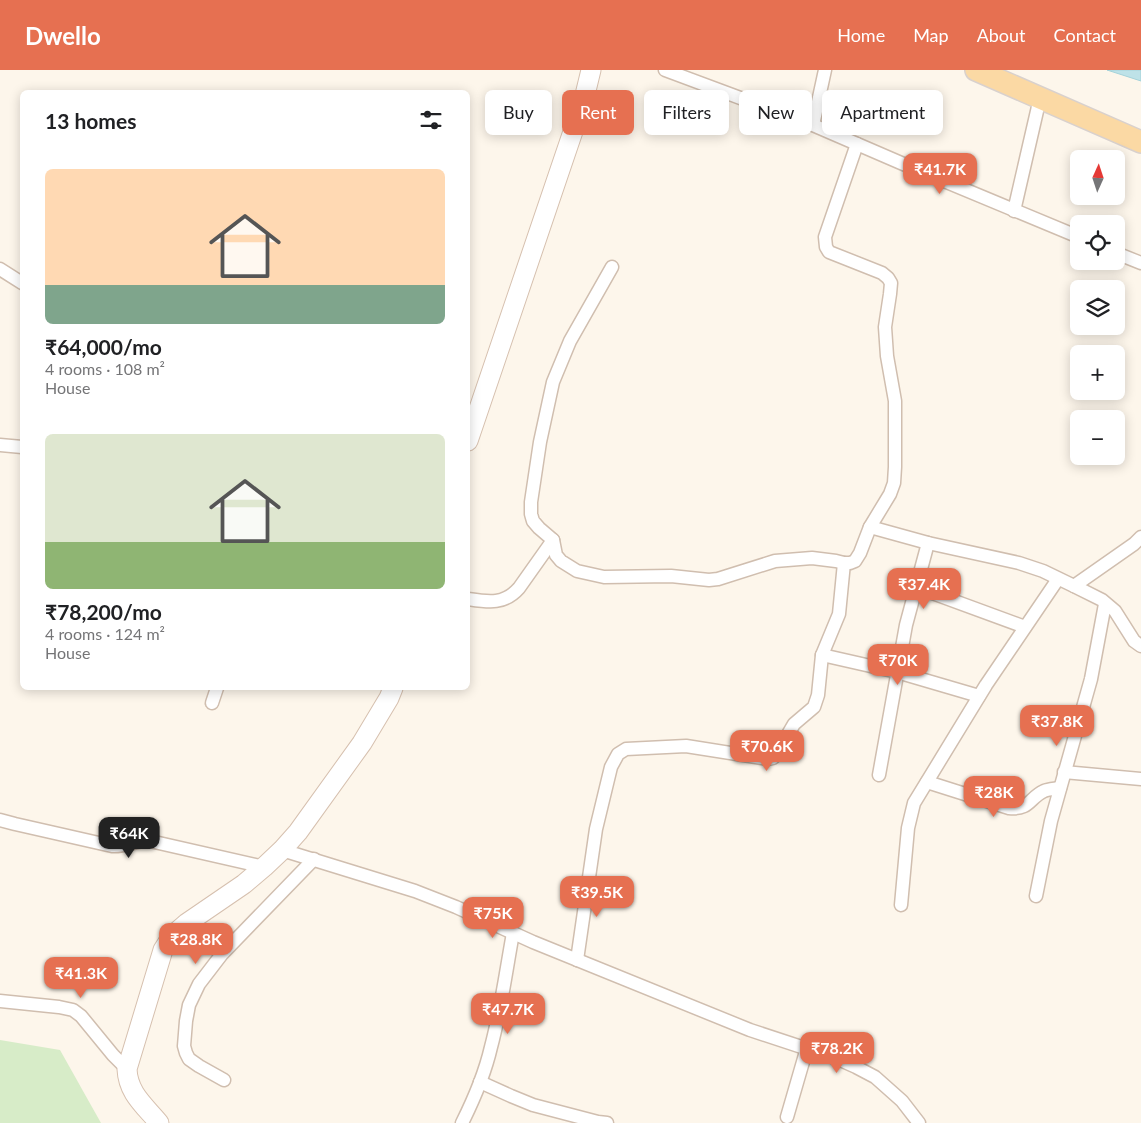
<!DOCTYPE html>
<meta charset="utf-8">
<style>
body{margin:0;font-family:Lato,sans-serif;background:#f2f2f2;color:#202124;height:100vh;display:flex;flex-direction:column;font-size:19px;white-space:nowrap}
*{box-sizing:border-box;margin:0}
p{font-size:16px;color:#757577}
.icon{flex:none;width:28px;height:28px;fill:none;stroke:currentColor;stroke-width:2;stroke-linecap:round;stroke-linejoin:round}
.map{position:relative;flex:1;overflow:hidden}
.panel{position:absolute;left:20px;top:20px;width:450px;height:600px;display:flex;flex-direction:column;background:#fff;border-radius:8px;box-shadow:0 2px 12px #0003}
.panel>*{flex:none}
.guide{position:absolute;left:485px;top:20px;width:475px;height:45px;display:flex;gap:10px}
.needle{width:32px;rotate:3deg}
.buttons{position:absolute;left:1070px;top:80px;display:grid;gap:10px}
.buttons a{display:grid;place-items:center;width:55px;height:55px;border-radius:8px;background:#fff;box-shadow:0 2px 12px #0003;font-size:25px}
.price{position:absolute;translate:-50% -42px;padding:0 11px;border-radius:10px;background:#e67051;color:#fff;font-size:16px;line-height:32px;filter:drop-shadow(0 1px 2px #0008)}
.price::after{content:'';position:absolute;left:50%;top:30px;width:15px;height:11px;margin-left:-8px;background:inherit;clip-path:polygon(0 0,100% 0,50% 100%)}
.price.current{background:#222;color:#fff}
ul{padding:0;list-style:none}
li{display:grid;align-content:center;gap:10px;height:265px;padding:0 25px}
li span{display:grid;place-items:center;height:155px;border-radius:8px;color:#555}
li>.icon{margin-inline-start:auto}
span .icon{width:90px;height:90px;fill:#fffc;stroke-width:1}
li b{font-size:21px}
h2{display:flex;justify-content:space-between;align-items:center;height:60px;padding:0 25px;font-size:21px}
.pill{padding:0 18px;border-radius:8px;background:#fff;box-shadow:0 2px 12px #0003;font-size:18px;line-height:45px}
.pill.current{background:#e67051;color:#fff}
header{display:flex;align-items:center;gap:30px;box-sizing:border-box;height:70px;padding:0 25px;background:#e67051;color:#fff}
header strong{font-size:24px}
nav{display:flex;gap:28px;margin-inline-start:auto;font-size:18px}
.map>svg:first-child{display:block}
.green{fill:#d7ecc8}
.water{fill:#bee2e8;stroke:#a4d2d9}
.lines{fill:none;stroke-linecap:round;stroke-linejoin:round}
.street-casing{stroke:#d0beaf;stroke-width:15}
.secondary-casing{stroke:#d6c0af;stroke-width:21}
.primary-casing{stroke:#d9d1cd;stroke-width:24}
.street{stroke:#fff;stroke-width:12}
.secondary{stroke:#fff;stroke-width:19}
.primary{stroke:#fbd9a4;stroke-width:21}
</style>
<header>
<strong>Dwello</strong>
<nav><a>Home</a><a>Map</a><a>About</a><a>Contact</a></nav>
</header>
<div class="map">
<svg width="1141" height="1053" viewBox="0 0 1141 1053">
<rect width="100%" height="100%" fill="#fdf6eb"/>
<path class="green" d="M0 970 60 980 101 1053H0Z"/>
<path class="water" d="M1107 0H1141V11Z"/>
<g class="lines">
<defs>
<g id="street">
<path d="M665 0 813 55 825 0"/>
<path d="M813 55 901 93 1079 167"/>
<path d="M1014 141 1040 28"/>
<path d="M1116 183 1141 193"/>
<path d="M612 197 570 271 553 312 540 372 531 432V444L533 451 539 458 553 470 556 485 561 491 577 501 604 507 671 506 709 510 718 509 775 491 812 488 836 491 844 493H850L855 491 860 483 870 457 890 424 894 413 895 397V331L887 286 885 257 890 224 891 213 888 208 882 203 829 182 826 177 825 167 857 74"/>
<path d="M0 199 22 213"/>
<path d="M0 375 22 377"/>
<path d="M870 457 928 473 1019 493 1043 501 1074 516 1102 530 1115 541 1134 571 1141 576"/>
<path d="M1074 516 1134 474 1141 467"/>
<path d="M916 517 1025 557"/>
<path d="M468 529C488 532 504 535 519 518L553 470"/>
<path d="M822 585 897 602 979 626"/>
<path d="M212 633 217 618"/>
<path d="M1064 702 1141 709"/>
<path d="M879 705 906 555 928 473"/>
<path d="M927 712 1009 738C1030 740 1029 728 1044 721 1049 719 1055 719 1060 718"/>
<path d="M0 750 15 754 112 776C127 777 135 770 150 771L264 797"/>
<path d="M282 780 415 821 456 837 533 872 750 960 838 989 856 997 875 1007 902 1031 919 1053"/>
<path d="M1036 826 1051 751 1091 609 1105 534"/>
<path d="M901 835 908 758 914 733 986 615 1058 509"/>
<path d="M577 890 596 759 611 697 618 684 626 679 686 676 768 689 773 688 776 685 794 654 814 637 818 625 822 585 839 544 844 493"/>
<path d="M0 931 59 937 73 940 81 946 113 985 127 999"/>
<path d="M224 1010 199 996 189 989 186 983 184 976 186 951 189 935 199 914 222 884 314 789"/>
<path d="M480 1012 511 1026 533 1035 598 1052 607 1053"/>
<path d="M787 1047 807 978"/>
<path d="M462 1053C474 1029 485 1003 491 977 501 940 506 901 513 863"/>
</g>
<g id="secondary">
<path d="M468 371 584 29 591 0"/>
<path d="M159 1053C144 1035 128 1023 127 999L163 880 172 866 187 853 244 814 264 797 282 780 298 762 362 673 389 628 393 618"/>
</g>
<path id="primary" d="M976 0 1141 72"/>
</defs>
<use href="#street" class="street-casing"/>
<use href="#secondary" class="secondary-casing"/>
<use href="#primary" class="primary-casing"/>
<use href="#street" class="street"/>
<use href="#secondary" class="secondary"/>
<use href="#primary" class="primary"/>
</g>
</svg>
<div class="buttons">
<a><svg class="needle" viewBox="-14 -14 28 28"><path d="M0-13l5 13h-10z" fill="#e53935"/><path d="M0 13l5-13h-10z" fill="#757577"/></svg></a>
<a><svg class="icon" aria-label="locate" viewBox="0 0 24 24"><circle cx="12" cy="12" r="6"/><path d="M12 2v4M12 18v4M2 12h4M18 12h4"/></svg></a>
<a><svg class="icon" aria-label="layers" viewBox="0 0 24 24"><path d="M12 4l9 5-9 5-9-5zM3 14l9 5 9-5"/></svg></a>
<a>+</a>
<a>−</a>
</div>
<b class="price" style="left:940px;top:125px">₹41.7K</b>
<b class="price" style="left:924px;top:540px">₹37.4K</b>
<b class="price" style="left:898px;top:616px">₹70K</b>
<b class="price" style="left:1057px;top:677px">₹37.8K</b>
<b class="price" style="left:767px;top:702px">₹70.6K</b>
<b class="price" style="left:994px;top:748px">₹28K</b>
<b class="price current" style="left:129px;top:789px">₹64K</b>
<b class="price" style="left:597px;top:848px">₹39.5K</b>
<b class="price" style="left:493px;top:869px">₹75K</b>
<b class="price" style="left:196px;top:895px">₹28.8K</b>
<b class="price" style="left:81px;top:929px">₹41.3K</b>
<b class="price" style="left:508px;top:965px">₹47.7K</b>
<b class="price" style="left:837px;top:1004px">₹78.2K</b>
<div class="guide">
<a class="pill">Buy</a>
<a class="pill current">Rent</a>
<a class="pill">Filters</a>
<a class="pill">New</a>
<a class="pill">Apartment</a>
</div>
<section class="panel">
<h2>13 homes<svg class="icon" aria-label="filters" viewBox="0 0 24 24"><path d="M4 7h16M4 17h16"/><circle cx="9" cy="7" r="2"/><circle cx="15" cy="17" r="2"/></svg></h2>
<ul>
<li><span style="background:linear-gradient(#ffd9b3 75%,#7fa58c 0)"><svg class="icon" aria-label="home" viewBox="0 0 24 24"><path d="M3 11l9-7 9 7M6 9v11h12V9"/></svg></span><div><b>₹64,000/mo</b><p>4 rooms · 108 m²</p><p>House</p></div></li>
<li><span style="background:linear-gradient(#dfe7d0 70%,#8fb573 0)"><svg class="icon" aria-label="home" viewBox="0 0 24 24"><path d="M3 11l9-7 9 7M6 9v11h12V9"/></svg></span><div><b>₹78,200/mo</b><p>4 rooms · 124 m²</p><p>House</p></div></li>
</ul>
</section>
</div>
